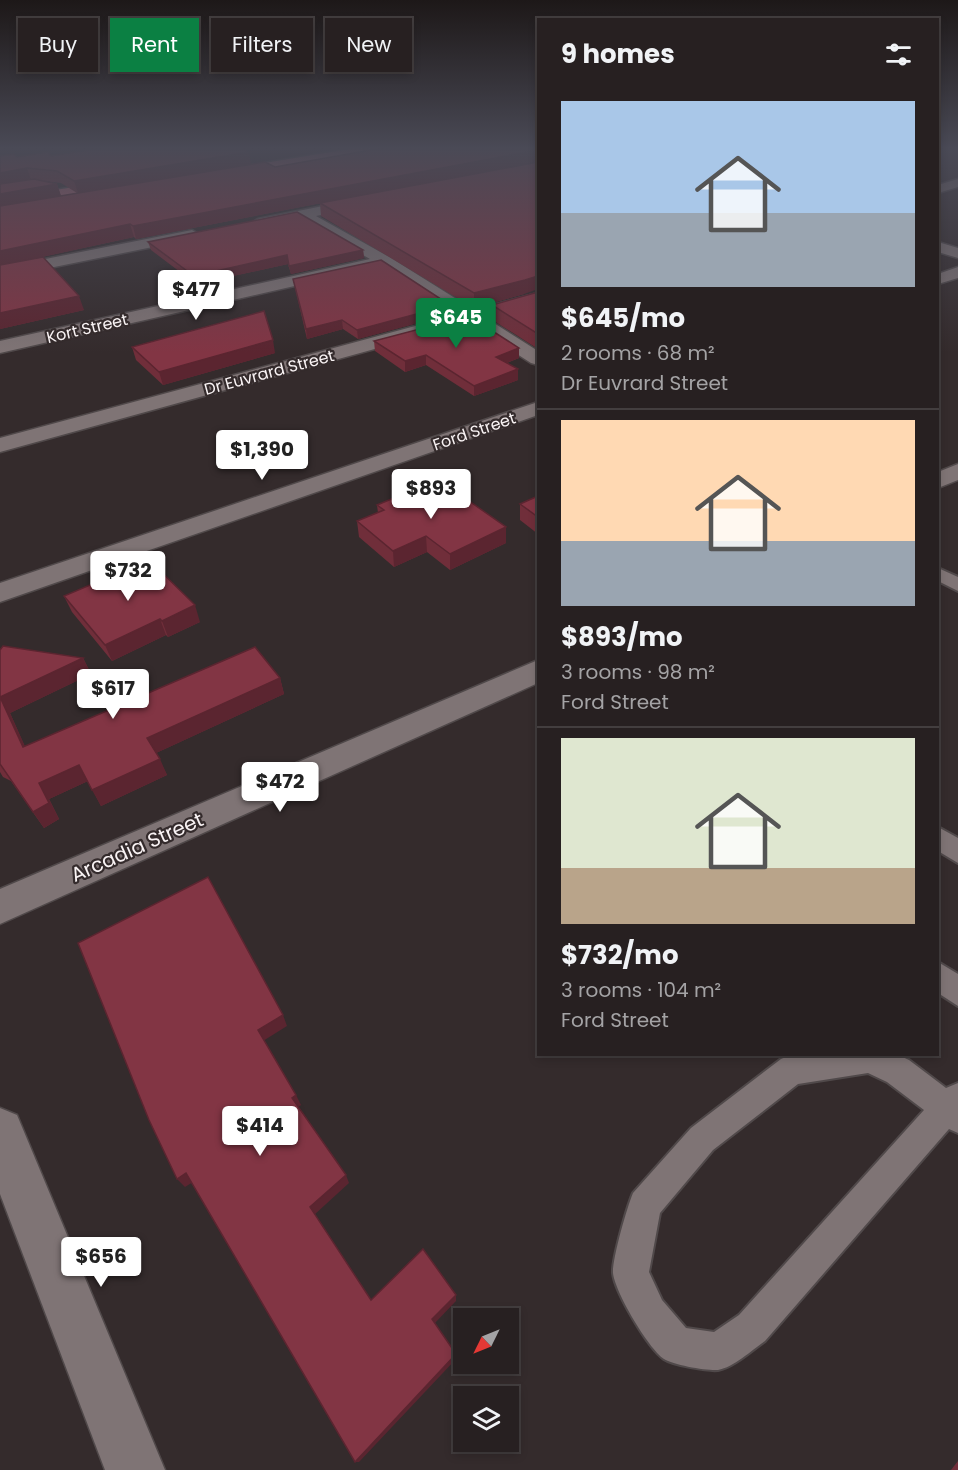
<!DOCTYPE html>
<meta charset="utf-8">
<style>
body{margin:0;font-family:Poppins,sans-serif;background:#332d2e;color:#f1f3f6;height:100vh;display:flex;flex-direction:column;font-size:22px;white-space:nowrap}
*{box-sizing:border-box;margin:0}
p{font-size:20px;color:#a4a3a5}
.icon{flex:none;width:33px;height:33px;fill:none;stroke:currentColor;stroke-width:2;stroke-linecap:round;stroke-linejoin:round}
.map{position:relative;flex:1;overflow:hidden}
.details{position:absolute;left:537px;top:18px;width:402px;height:1038px;display:flex;flex-direction:column;background:#272021;border-radius:0px;box-shadow:0 3px 9px #0003,0 0 0 2px #433e3f}
.details>*{flex:none}
.banner{position:absolute;left:18px;top:18px;width:429px;height:54px;display:flex;gap:12px}
.needle{width:39px;rotate:227deg}
.controls{position:absolute;left:453px;top:1308px;display:grid;gap:12px}
.controls a{display:grid;place-items:center;width:66px;height:66px;border-radius:0px;background:#272021;box-shadow:0 3px 9px #0003,0 0 0 2px #433e3f;font-size:30px}
.price{position:absolute;translate:-50% -51px;padding:0 14px;border-radius:6px;background:#fff;color:#222;font-size:20px;line-height:39px;filter:drop-shadow(0 2px 3px #0008)}
.price::after{content:'';position:absolute;left:50%;top:36px;width:18px;height:14px;margin-left:-9px;background:inherit;clip-path:polygon(0 0,100% 0,50% 100%)}
.price.on{background:#0b8043;color:#fff}
ul{padding:0;list-style:none}
li{display:grid;align-content:center;gap:12px;height:318px;padding:0 24px}
li+li{border-top:2px solid #433e3f}
li span{display:grid;place-items:center;height:186px;border-radius:0px;color:#555}
li>.icon{margin-inline-start:auto}
span .icon{width:108px;height:108px;fill:#fffc;stroke-width:1}
li b{font-size:26px}
h2{display:flex;justify-content:space-between;align-items:center;height:72px;padding:0 24px;font-size:26px}
.chip{padding:0 21px;border-radius:0px;background:#272021;box-shadow:0 3px 9px #0003,0 0 0 2px #433e3f;font-size:21px;line-height:54px}
.chip.on{background:#0b8043;color:#fff}
.map>svg:first-child{display:block}
.lines{fill:none;stroke-linecap:round;stroke-linejoin:round}
.lane-casing{stroke:#50494a;stroke-width:4}
.street-casing{stroke:#50494a;stroke-width:3}
.primary-casing{stroke:#50494a;stroke-width:3}
.lane{fill:#7f7475;fill-rule:evenodd}
.street{fill:#7f7475;fill-rule:evenodd}
.primary{fill:#ba6475;fill-rule:evenodd}
.wall{fill:#702e3a;fill-rule:evenodd}
.shaded-wall{fill:#5b2530}
.building{fill:#823544;stroke:#5b2530;stroke-width:1.5}
.labels{text-anchor:middle;stroke-width:4.5;stroke-linejoin:round;paint-order:stroke}
.far-street-label{font-size:16px;fill:#f9f3f4;stroke:#342b2c}
.street-label{font-size:20px;fill:#f9f3f4;stroke:#342b2c}
</style>
<div class="map">
<svg width="958" height="1470" viewBox="0 0 958 1470">
<rect width="100%" height="100%" fill="#342b2c"/>
<g class="lines">
<defs>
<g id="lane">
<path d="M938 568 958 577V591L938 581Z"/>
<path d="M938 827 958 838V863L938 851Z"/>
<path d="M938 962 958 974V1006L938 993Z"/>
<path d="M793 1054H896L909 1060 946 1088 958 1083V1133L949 1129 765 1341C752 1350 734 1367 718 1370 708 1371 673 1365 664 1359 648 1348 615 1292 613 1273 612 1260 627 1207 633 1193L691 1128 781 1059ZM868 1073 887 1082 924 1110 739 1315 714 1332 686 1328 662 1300 649 1272 660 1213 713 1150 798 1084Z"/>
</g>
<g id="street">
<path d="M958 179V187L938 193V185Z"/>
<path d="M363 198 368 199V205L316 216 391 258 474 310 538 293V303L486 318 538 351V365L531 363 469 323 0 452V438L456 315 382 266 0 353V341L370 259 300 219 258 227 251 223 258 219Z"/>
<path d="M192 230 200 235 197 238 0 278V268Z"/>
<path d="M938 242 958 248V258L938 252Z"/>
<path d="M958 267V278L938 284V274Z"/>
<path d="M538 402V415L0 602V583Z"/>
<path d="M958 464V480L938 488V472Z"/>
<path d="M538 660V683L0 924V889Z"/>
<path d="M0 1108 17 1115 165 1470H105L0 1194Z"/>
</g>
<g id="primary">
<path d="M361 147H389L383 151 228 177 221 173 228 169Z"/>
<path d="M117 180 122 181V187L0 207V199Z"/>
</g>
</defs>
<use href="#lane" class="lane-casing"/>
<use href="#street" class="street-casing"/>
<use href="#primary" class="primary-casing"/>
<use href="#lane" class="lane"/>
<use href="#street" class="street"/>
<use href="#primary" class="primary"/>
</g>
<g class="wall">
<path d="M538 147V162V161L136 239 134 237 14 263 84 310 0 329V156L17 157 51 156 251 164 275 167ZM44 181 61 183 77 193 61 196 57 184Z"/>
<path d="M320 203 524 294 474 308 321 216Z"/>
<path d="M148 242 363 250 364 258 291 274 288 264 196 284 151 250Z"/>
<path d="M293 279 450 305 451 314 358 339 343 329 307 339Z"/>
<path d="M538 292V349L491 319 492 305Z"/>
<path d="M374 341 519 348V358L507 363 518 369V380L474 396 426 365 405 372 375 351Z"/>
<path d="M132 347 275 353 163 385 136 360Z"/>
<path d="M419 495 506 527V543L450 570 427 552 394 567 359 537 357 521 378 513 377 505Z"/>
<path d="M538 496V534L520 520V504Z"/>
<path d="M64 596 200 622 168 637 166 635 112 661 72 612Z"/>
<path d="M0 650 83 658 91 674 10 713 25 747 280 678 284 694 156 753 167 775 101 806 88 781 49 799 59 819 44 828 11 781 3 777 0 772Z"/>
<path d="M958 1461V1470H951Z"/>
</g>
<g class="shaded-wall">
<path d="M538 149V161L136 239 133 226Z"/>
<path d="M249 152 251 164 78 193 74 181Z"/>
<path d="M27 168 31 180 0 186V173Z"/>
<path d="M57 184 61 196 0 207V194Z"/>
<path d="M130 224 134 237 0 266V251Z"/>
<path d="M363 250 364 258 291 274 289 266Z"/>
<path d="M287 255 288 264 196 284 194 276Z"/>
<path d="M538 276V289L524 294 474 308V293Z"/>
<path d="M79 296 84 310 0 329V313Z"/>
<path d="M450 305 451 314 358 339 357 330Z"/>
<path d="M342 320 343 329 307 339 306 329Z"/>
<path d="M273 340 275 353 163 385 159 372Z"/>
<path d="M519 348V358L496 367V357Z"/>
<path d="M426 355V365L405 372V361Z"/>
<path d="M518 369V380L474 396V386Z"/>
<path d="M506 527V543L450 570V554Z"/>
<path d="M426 536 427 552 394 567 393 551Z"/>
<path d="M195 605 200 622 168 637 162 621Z"/>
<path d="M160 619 166 635 112 661 105 645Z"/>
<path d="M83 658 91 674 10 713 33 764 23 747 0 697Z"/>
<path d="M280 678 284 694 154 754 147 738Z"/>
<path d="M160 759 167 775 101 806 92 790Z"/>
<path d="M79 765 88 781 49 799 59 819 44 828 33 812 39 783Z"/>
<path d="M283 1015 287 1026 263 1041 258 1030Z"/>
<path d="M296 1095 301 1105 297 1108 292 1098Z"/>
<path d="M186 1173 193 1182 185 1187 177 1179Z"/>
<path d="M346 1175 349 1183 314 1215 310 1207Z"/>
<path d="M456 1295V1301L434 1324 432 1319Z"/>
<path d="M456 1354 457 1358 359 1462H355Z"/>
</g>
<g class="building">
<path d="M109 147H239L249 152 74 181 57 171 27 168 0 173V156L14 154 17 157 48 152 51 156Z"/>
<path d="M388 147H538V150L133 226 130 224 0 251V206L265 162 275 167Z"/>
<path d="M538 162V276L525 280 474 293 320 203Z"/>
<path d="M34 179 57 184 0 194V184Z"/>
<path d="M297 212 363 250 289 266 287 255 194 276 148 242Z"/>
<path d="M43 257 79 296 0 313V265Z"/>
<path d="M381 260 450 305 357 330 342 320 306 329 293 279Z"/>
<path d="M538 292V334L492 305Z"/>
<path d="M264 311 273 340 159 372 132 347Z"/>
<path d="M469 316 519 348 496 357 518 369 474 386 426 355 405 361 374 341Z"/>
<path d="M445 484 506 527 450 554 426 536 393 551 357 521 384 510 377 505 413 490 419 495Z"/>
<path d="M538 496V517L520 504Z"/>
<path d="M149 560 195 605 162 621 160 619 105 645 64 596Z"/>
<path d="M3 646 83 658 0 697 23 747 255 647 280 678 147 738 160 759 92 790 79 765 39 783 49 803 33 812 0 764V650Z"/>
<path d="M208 877 283 1015 258 1030 296 1095 292 1098 346 1175 310 1207 371 1300 423 1249 456 1295 432 1319 456 1354 355 1462 186 1173 177 1179 149 1120 78 943Z"/>
</g>
<linearGradient id="sky" x2="0" y2="1"><stop stop-color="#1d1818"/><stop offset="0.42" stop-color="#4a4a56"/><stop offset="1" stop-color="#4a4a56" stop-opacity="0"/></linearGradient>
<rect width="958" height="353" fill="url(#sky)"/>
<g class="labels">
<g class="far-street-label">
<text transform="translate(87 328) rotate(-13)" y="6">Kort Street</text>
<text transform="translate(269 372) rotate(-15)" y="6">Dr Euvrard Street</text>
<text transform="translate(474 431) rotate(-19)" y="6">Ford Street</text>
</g>
<g class="street-label">
<text transform="translate(137 847) rotate(-24)" y="7">Arcadia Street</text>
</g>
</g>
</svg>
<div class="controls">
<a><svg class="needle" viewBox="-14 -14 28 28"><path d="M0-13l5 13h-10z" fill="#e53935"/><path d="M0 13l5-13h-10z" fill="#a4a3a5"/></svg></a>
<a><svg class="icon" aria-label="layers" viewBox="0 0 24 24"><path d="M12 4l9 5-9 5-9-5zM3 14l9 5 9-5"/></svg></a>
</div>
<b class="price" style="left:196px;top:321px">$477</b>
<b class="price on" style="left:456px;top:349px">$645</b>
<b class="price" style="left:262px;top:481px">$1,390</b>
<b class="price" style="left:431px;top:520px">$893</b>
<b class="price" style="left:128px;top:602px">$732</b>
<b class="price" style="left:113px;top:720px">$617</b>
<b class="price" style="left:280px;top:813px">$472</b>
<b class="price" style="left:260px;top:1157px">$414</b>
<b class="price" style="left:101px;top:1288px">$656</b>
<div class="banner">
<a class="chip">Buy</a>
<a class="chip on">Rent</a>
<a class="chip">Filters</a>
<a class="chip">New</a>
</div>
<section class="details">
<h2>9 homes<svg class="icon" aria-label="filters" viewBox="0 0 24 24"><path d="M4 7h16M4 17h16"/><circle cx="9" cy="7" r="2"/><circle cx="15" cy="17" r="2"/></svg></h2>
<ul>
<li><span style="background:linear-gradient(#a9c7e8 60%,#9aa5b1 0)"><svg class="icon" aria-label="home" viewBox="0 0 24 24"><path d="M3 11l9-7 9 7M6 9v11h12V9"/></svg></span><div><b>$645/mo</b><p>2 rooms · 68 m²</p><p>Dr Euvrard Street</p></div></li>
<li><span style="background:linear-gradient(#ffd9b3 65%,#9aa5b1 0)"><svg class="icon" aria-label="home" viewBox="0 0 24 24"><path d="M3 11l9-7 9 7M6 9v11h12V9"/></svg></span><div><b>$893/mo</b><p>3 rooms · 98 m²</p><p>Ford Street</p></div></li>
<li><span style="background:linear-gradient(#dfe7d0 70%,#b9a48a 0)"><svg class="icon" aria-label="home" viewBox="0 0 24 24"><path d="M3 11l9-7 9 7M6 9v11h12V9"/></svg></span><div><b>$732/mo</b><p>3 rooms · 104 m²</p><p>Ford Street</p></div></li>
</ul>
</section>
</div>
